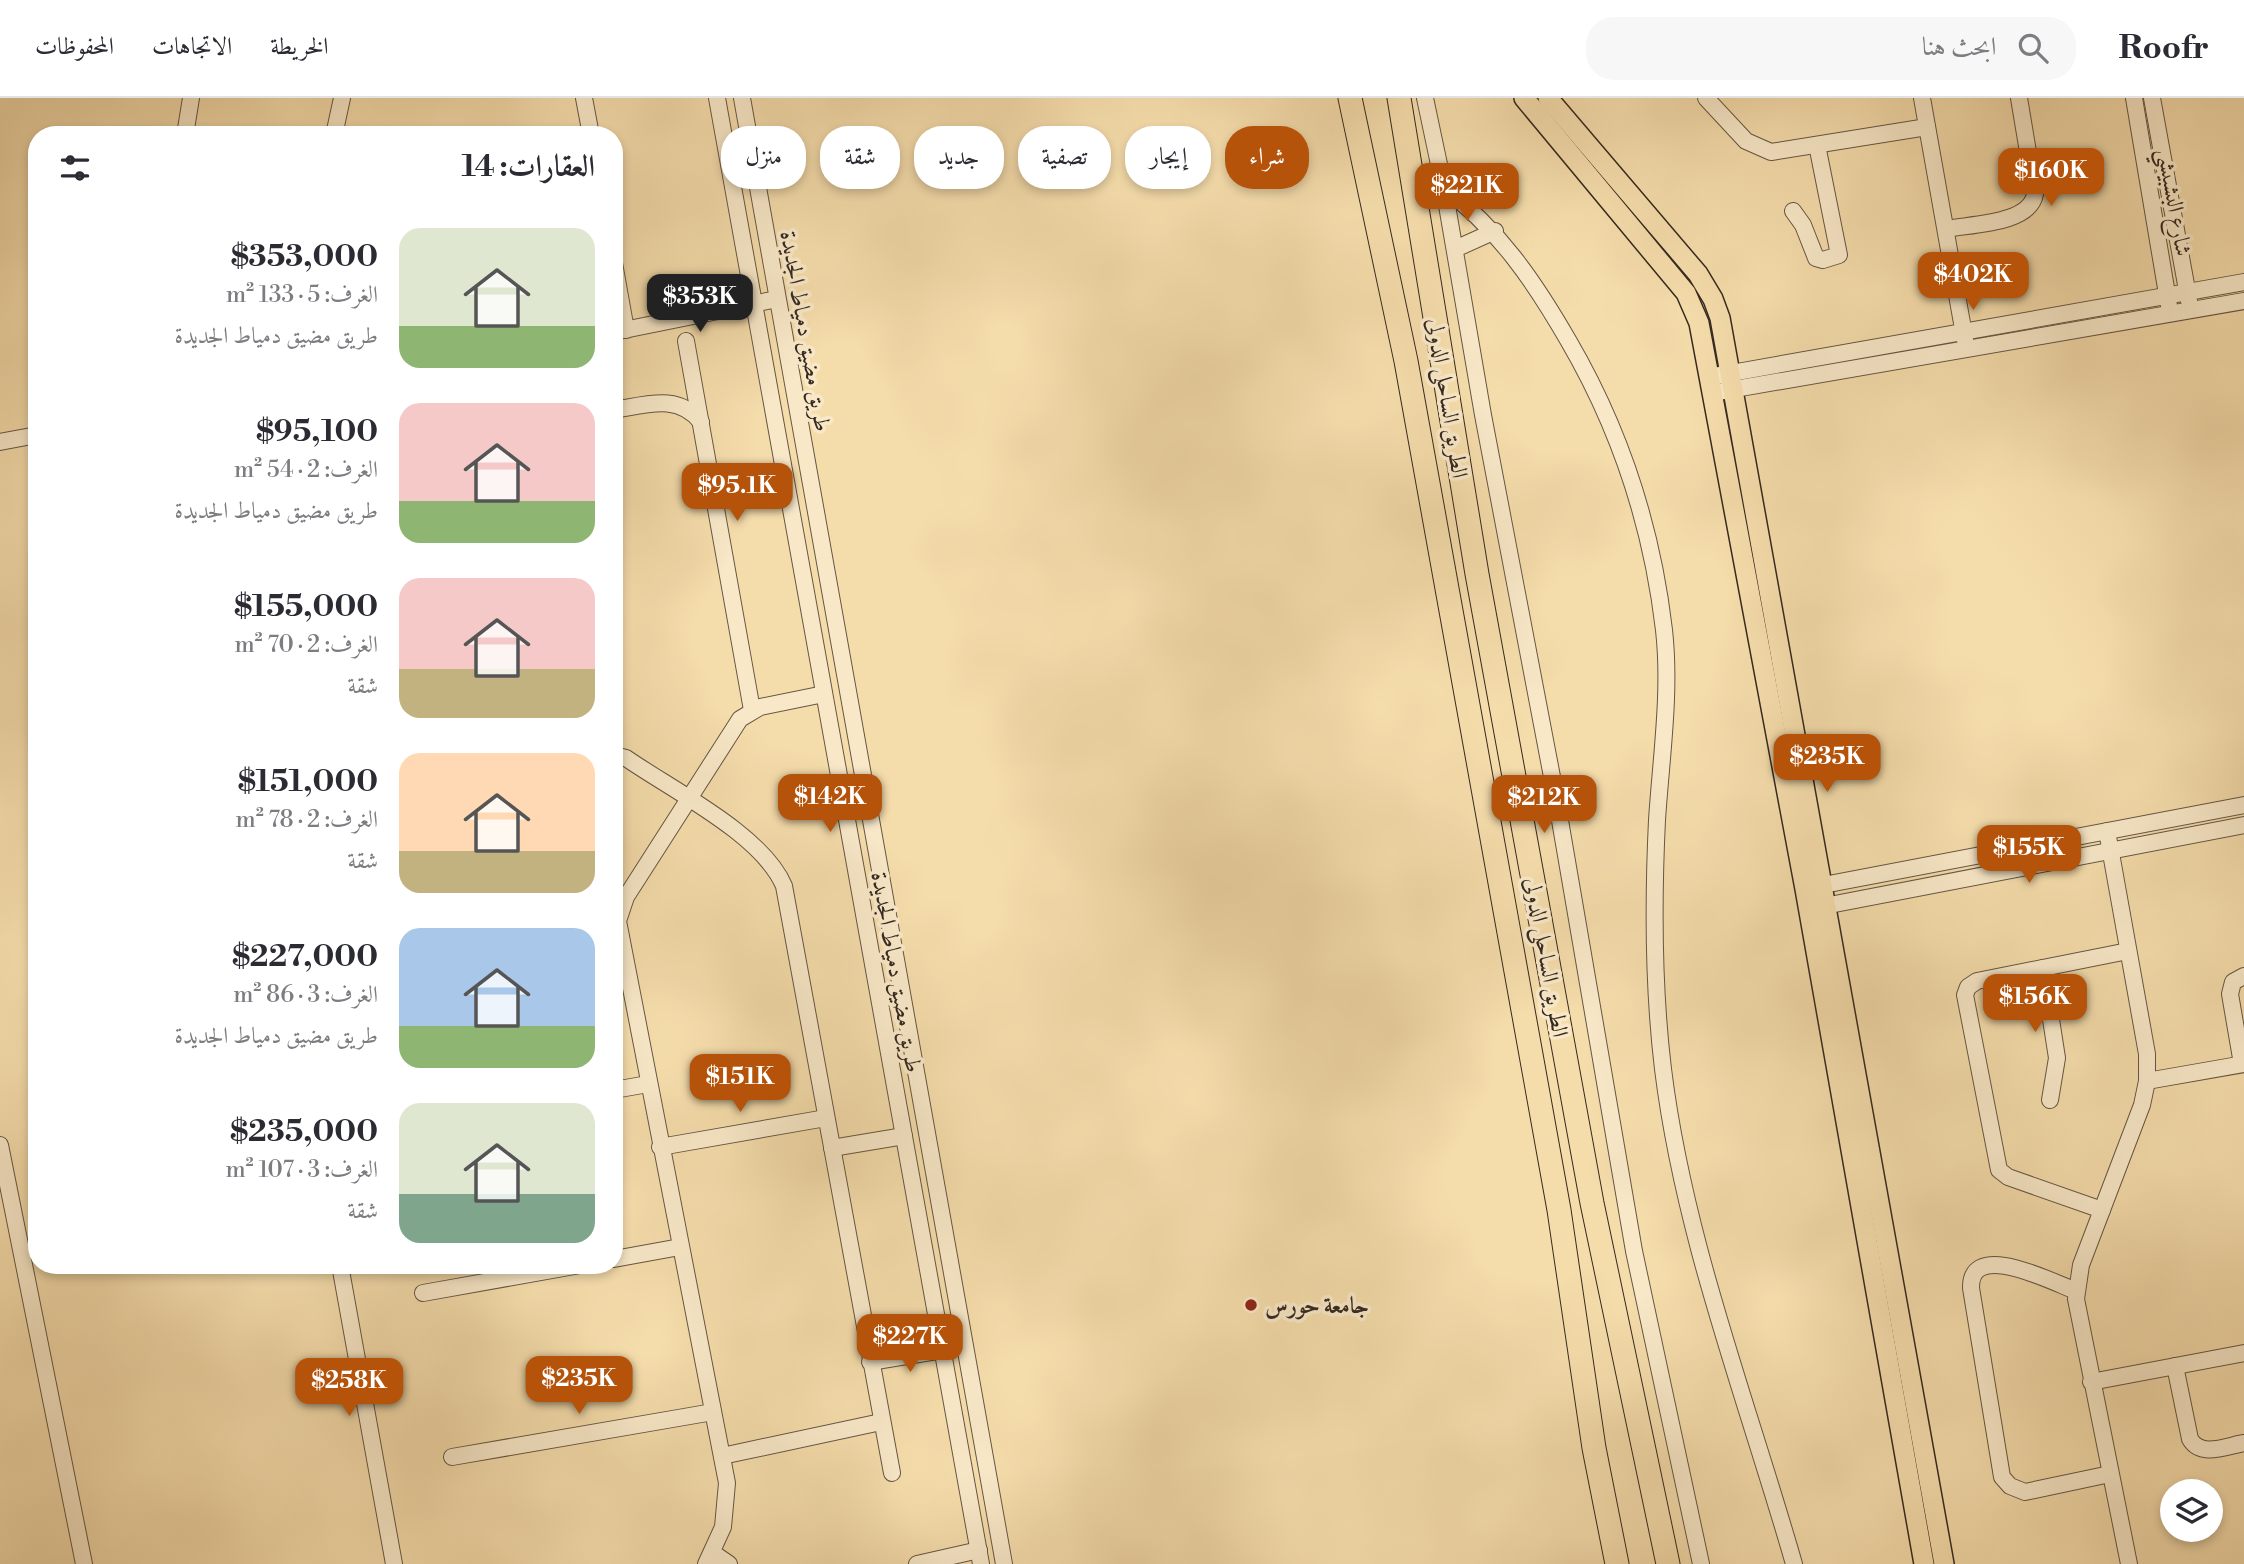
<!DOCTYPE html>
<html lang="ar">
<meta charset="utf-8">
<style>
body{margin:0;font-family:"Libre Bodoni",Amiri,serif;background:#f7f7f7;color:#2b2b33;direction:rtl;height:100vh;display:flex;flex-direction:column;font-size:26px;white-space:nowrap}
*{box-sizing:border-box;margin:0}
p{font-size:23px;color:#7c7c81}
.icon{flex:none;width:38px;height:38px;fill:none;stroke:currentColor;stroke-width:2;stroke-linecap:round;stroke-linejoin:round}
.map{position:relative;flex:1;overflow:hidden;direction:ltr}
.details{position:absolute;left:28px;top:28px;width:595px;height:1148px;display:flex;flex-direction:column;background:#fff;border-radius:28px;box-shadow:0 4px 10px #0003;direction:rtl}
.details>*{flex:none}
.hud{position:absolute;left:644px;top:28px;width:665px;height:63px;direction:rtl;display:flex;gap:14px}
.controls{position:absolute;left:2160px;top:1381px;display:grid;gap:14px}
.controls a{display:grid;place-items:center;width:63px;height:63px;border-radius:50%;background:#fff;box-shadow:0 4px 10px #0003;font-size:35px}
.price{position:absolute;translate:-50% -60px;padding:0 16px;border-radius:14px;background:#b45309;color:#fff;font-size:23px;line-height:46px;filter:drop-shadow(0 2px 4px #0008)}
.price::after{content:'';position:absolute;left:50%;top:42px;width:21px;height:16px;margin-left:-10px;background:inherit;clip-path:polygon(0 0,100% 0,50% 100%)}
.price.current{background:#222;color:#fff}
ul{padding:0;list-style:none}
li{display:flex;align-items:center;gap:21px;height:175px;padding:0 28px}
li span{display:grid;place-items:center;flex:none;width:196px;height:140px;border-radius:21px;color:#555}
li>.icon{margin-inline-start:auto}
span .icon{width:84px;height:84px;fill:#fffc;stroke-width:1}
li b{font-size:30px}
h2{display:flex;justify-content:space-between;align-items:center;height:84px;padding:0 28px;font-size:30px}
.pill{padding:0 24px;border-radius:28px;background:#fff;box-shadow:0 4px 10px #0003;font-size:24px;line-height:63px}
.pill.current{background:#b45309;color:#fff}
header{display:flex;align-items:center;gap:42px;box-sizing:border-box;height:98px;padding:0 35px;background:#fff;border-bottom:2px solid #e1e1e2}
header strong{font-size:33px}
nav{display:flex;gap:38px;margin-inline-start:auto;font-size:24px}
.search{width:490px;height:63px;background:#f7f7f7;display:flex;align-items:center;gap:18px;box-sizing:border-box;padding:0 24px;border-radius:28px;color:#7c7c81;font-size:26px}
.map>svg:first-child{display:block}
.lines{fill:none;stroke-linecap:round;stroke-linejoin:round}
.minor-casing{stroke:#655643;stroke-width:18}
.major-casing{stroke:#352920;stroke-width:22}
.highway-casing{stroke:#352920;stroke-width:25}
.minor{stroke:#f8e8c8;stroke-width:16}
.major{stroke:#f5dcab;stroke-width:19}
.highway{stroke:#f5dcab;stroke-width:23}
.poi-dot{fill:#8f2418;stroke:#f8e8c8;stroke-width:2.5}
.labels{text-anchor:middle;stroke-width:7;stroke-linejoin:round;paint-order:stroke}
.street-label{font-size:23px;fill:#352920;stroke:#f8e8c8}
.poi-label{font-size:23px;font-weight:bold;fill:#352920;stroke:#f8e8c8;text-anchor:start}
</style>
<header>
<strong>Roofr</strong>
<div class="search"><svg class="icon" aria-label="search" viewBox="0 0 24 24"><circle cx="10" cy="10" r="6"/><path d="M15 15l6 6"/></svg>ابحث هنا</div>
<nav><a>الخريطة</a><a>الاتجاهات</a><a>المحفوظات</a></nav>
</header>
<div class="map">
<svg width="2244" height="1466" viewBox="0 0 2244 1466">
<rect width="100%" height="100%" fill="#f5dcab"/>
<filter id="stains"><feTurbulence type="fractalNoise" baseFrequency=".00286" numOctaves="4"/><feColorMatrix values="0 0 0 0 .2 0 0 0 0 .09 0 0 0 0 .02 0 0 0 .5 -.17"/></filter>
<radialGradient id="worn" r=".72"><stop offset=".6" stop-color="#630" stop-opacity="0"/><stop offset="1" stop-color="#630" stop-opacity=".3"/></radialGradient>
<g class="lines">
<defs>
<g id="minor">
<path d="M584 0 591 37"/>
<path d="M717 0 981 1466"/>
<path d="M742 0 1004 1466"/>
<path d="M1425 0 1444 90 1483 317 1557 705 1634 1153 1701 1466"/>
<path d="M1706 0 1746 43 1771 54 1927 29"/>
<path d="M1922 0 1965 242"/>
<path d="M2134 0 2169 208"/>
<path d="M2152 0 2189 203"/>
<path d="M185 37 191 0"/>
<path d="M334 37 342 0"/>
<path d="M1444 90C1499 132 1534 183 1568 242 1620 331 1652 429 1664 532 1671 594 1661 660 1657 722 1653 805 1653 888 1663 971 1684 1141 1747 1302 1794 1466"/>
<path d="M1793 113 1803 127 1816 160 1823 162 1839 157 1817 47"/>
<path d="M1946 131C1972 126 2030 126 2035 96L2019 0"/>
<path d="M1455 151 1495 133"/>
<path d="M614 165 626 232"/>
<path d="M614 234 777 201"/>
<path d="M686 243 752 612"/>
<path d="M1709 279 2244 184"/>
<path d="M1712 295 2244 203"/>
<path d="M614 312C646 307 678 295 701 324"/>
<path d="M0 344 37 337"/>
<path d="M614 657 626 660C672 692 763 737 784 788L892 1375"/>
<path d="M2107 733 2147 956V983L2142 1007 2081 1167 2076 1201 2129 1466"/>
<path d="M1813 789 2244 707"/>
<path d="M1814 810 2244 727"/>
<path d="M2043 870 2057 960 2050 1002"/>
<path d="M2242 966 2230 896 2233 884 2244 878"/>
<path d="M2147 983 2244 966"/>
<path d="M614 992 648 986"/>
<path d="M0 1047 84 1466"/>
<path d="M660 1049 826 1020"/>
<path d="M832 1050 904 1038"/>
<path d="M2102 1112 2008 1079 1999 1072 1965 897 1968 889 1977 883 2128 853"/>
<path d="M614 1161 680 1149"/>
<path d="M340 1167 394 1466"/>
<path d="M2076 1193C2052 1184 1970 1141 1971 1190L2002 1379 2010 1388 2025 1394 2110 1376"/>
<path d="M423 1195 580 1167"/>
<path d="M870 1264 943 1252"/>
<path d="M2175 1268 2190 1341C2201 1360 2226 1348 2244 1345"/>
<path d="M2091 1284 2244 1255"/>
<path d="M722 1358 881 1324"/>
<path d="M452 1359 713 1314"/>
<path d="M713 1455 729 1466"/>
<path d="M706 1466 723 1429 727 1385 618 823 626 799 740 621 760 609 824 596"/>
<path d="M917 1466 979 1452"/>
</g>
<g id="major">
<path d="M1524 0 1686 195 1699 225 1805 791 1924 1466"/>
<path d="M1548 0 1698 176 1713 201 1720 220 1944 1466"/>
</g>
<g id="highway">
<path d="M1350 0 1406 263 1559 1112 1594 1350 1617 1466"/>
<path d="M1399 0 1477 476 1592 1105 1668 1466"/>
</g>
</defs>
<use href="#minor" class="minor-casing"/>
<use href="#major" class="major-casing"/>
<use href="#highway" class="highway-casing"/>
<use href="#minor" class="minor"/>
<use href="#major" class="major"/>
<use href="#highway" class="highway"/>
</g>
<circle class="poi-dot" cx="1251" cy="1207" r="7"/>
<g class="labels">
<g class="street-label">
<text transform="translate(2175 104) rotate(80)" y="8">شارع البشبيشي</text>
<text transform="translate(806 233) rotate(80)" y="8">طريق مضيق دمياط الجديدة</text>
<text transform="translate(1448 300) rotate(81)" y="8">الطريق الساحلى الدولى</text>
<text transform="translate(1547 859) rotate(80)" y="8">الطريق الساحلى الدولى</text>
<text transform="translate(897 874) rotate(80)" y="8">طريق مضيق دمياط الجديدة</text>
</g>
<g class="poi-label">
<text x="1265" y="1215">جامعة حورس</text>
</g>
</g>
<rect width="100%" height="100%" filter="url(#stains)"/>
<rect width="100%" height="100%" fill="url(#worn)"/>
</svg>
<div class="controls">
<a><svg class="icon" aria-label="layers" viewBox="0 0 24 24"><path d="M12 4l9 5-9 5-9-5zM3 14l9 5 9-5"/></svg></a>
</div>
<b class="price" style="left:2051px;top:110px">$160K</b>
<b class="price" style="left:1467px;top:125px">$221K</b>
<b class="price" style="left:1973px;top:214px">$402K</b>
<b class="price current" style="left:700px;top:236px">$353K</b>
<b class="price" style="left:737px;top:425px">$95.1K</b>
<b class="price" style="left:1827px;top:696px">$235K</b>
<b class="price" style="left:830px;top:736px">$142K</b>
<b class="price" style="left:1544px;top:737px">$212K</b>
<b class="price" style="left:2029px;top:787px">$155K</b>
<b class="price" style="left:2035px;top:936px">$156K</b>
<b class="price" style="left:740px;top:1016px">$151K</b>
<b class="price" style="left:910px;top:1276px">$227K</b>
<b class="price" style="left:579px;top:1318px">$235K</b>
<b class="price" style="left:349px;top:1320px">$258K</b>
<div class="hud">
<a class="pill current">شراء</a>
<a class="pill">إيجار</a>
<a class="pill">تصفية</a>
<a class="pill">جديد</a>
<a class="pill">شقة</a>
<a class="pill">منزل</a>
</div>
<section class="details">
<h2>العقارات: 14<svg class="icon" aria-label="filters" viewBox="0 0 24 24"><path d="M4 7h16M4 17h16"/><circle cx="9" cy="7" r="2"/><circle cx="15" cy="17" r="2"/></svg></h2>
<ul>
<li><span style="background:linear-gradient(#dfe7d0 70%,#8fb573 0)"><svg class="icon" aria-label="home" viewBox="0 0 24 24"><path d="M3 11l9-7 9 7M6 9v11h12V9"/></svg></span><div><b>$353,000</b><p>الغرف: 5 · 133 m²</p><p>طريق مضيق دمياط الجديدة</p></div></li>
<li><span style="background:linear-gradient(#f6c9c9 70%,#8fb573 0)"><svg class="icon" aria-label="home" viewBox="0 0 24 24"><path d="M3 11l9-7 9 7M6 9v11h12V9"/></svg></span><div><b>$95,100</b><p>الغرف: 2 · 54 m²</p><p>طريق مضيق دمياط الجديدة</p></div></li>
<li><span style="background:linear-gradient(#f6c9c9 65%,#c2b280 0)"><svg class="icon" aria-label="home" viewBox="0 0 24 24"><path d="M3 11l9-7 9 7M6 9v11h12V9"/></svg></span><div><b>$155,000</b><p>الغرف: 2 · 70 m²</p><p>شقة</p></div></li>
<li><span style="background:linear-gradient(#ffd9b3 70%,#c2b280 0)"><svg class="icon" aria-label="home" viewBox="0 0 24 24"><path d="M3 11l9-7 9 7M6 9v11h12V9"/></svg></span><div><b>$151,000</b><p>الغرف: 2 · 78 m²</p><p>شقة</p></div></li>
<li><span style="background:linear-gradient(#a9c7e8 70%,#8fb573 0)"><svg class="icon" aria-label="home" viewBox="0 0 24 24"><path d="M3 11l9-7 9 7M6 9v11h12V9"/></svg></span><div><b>$227,000</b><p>الغرف: 3 · 86 m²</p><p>طريق مضيق دمياط الجديدة</p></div></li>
<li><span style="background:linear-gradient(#dfe7d0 65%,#7fa58c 0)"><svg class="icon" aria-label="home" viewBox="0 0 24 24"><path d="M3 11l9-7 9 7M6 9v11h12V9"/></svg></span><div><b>$235,000</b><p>الغرف: 3 · 107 m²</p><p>شقة</p></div></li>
</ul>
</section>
</div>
